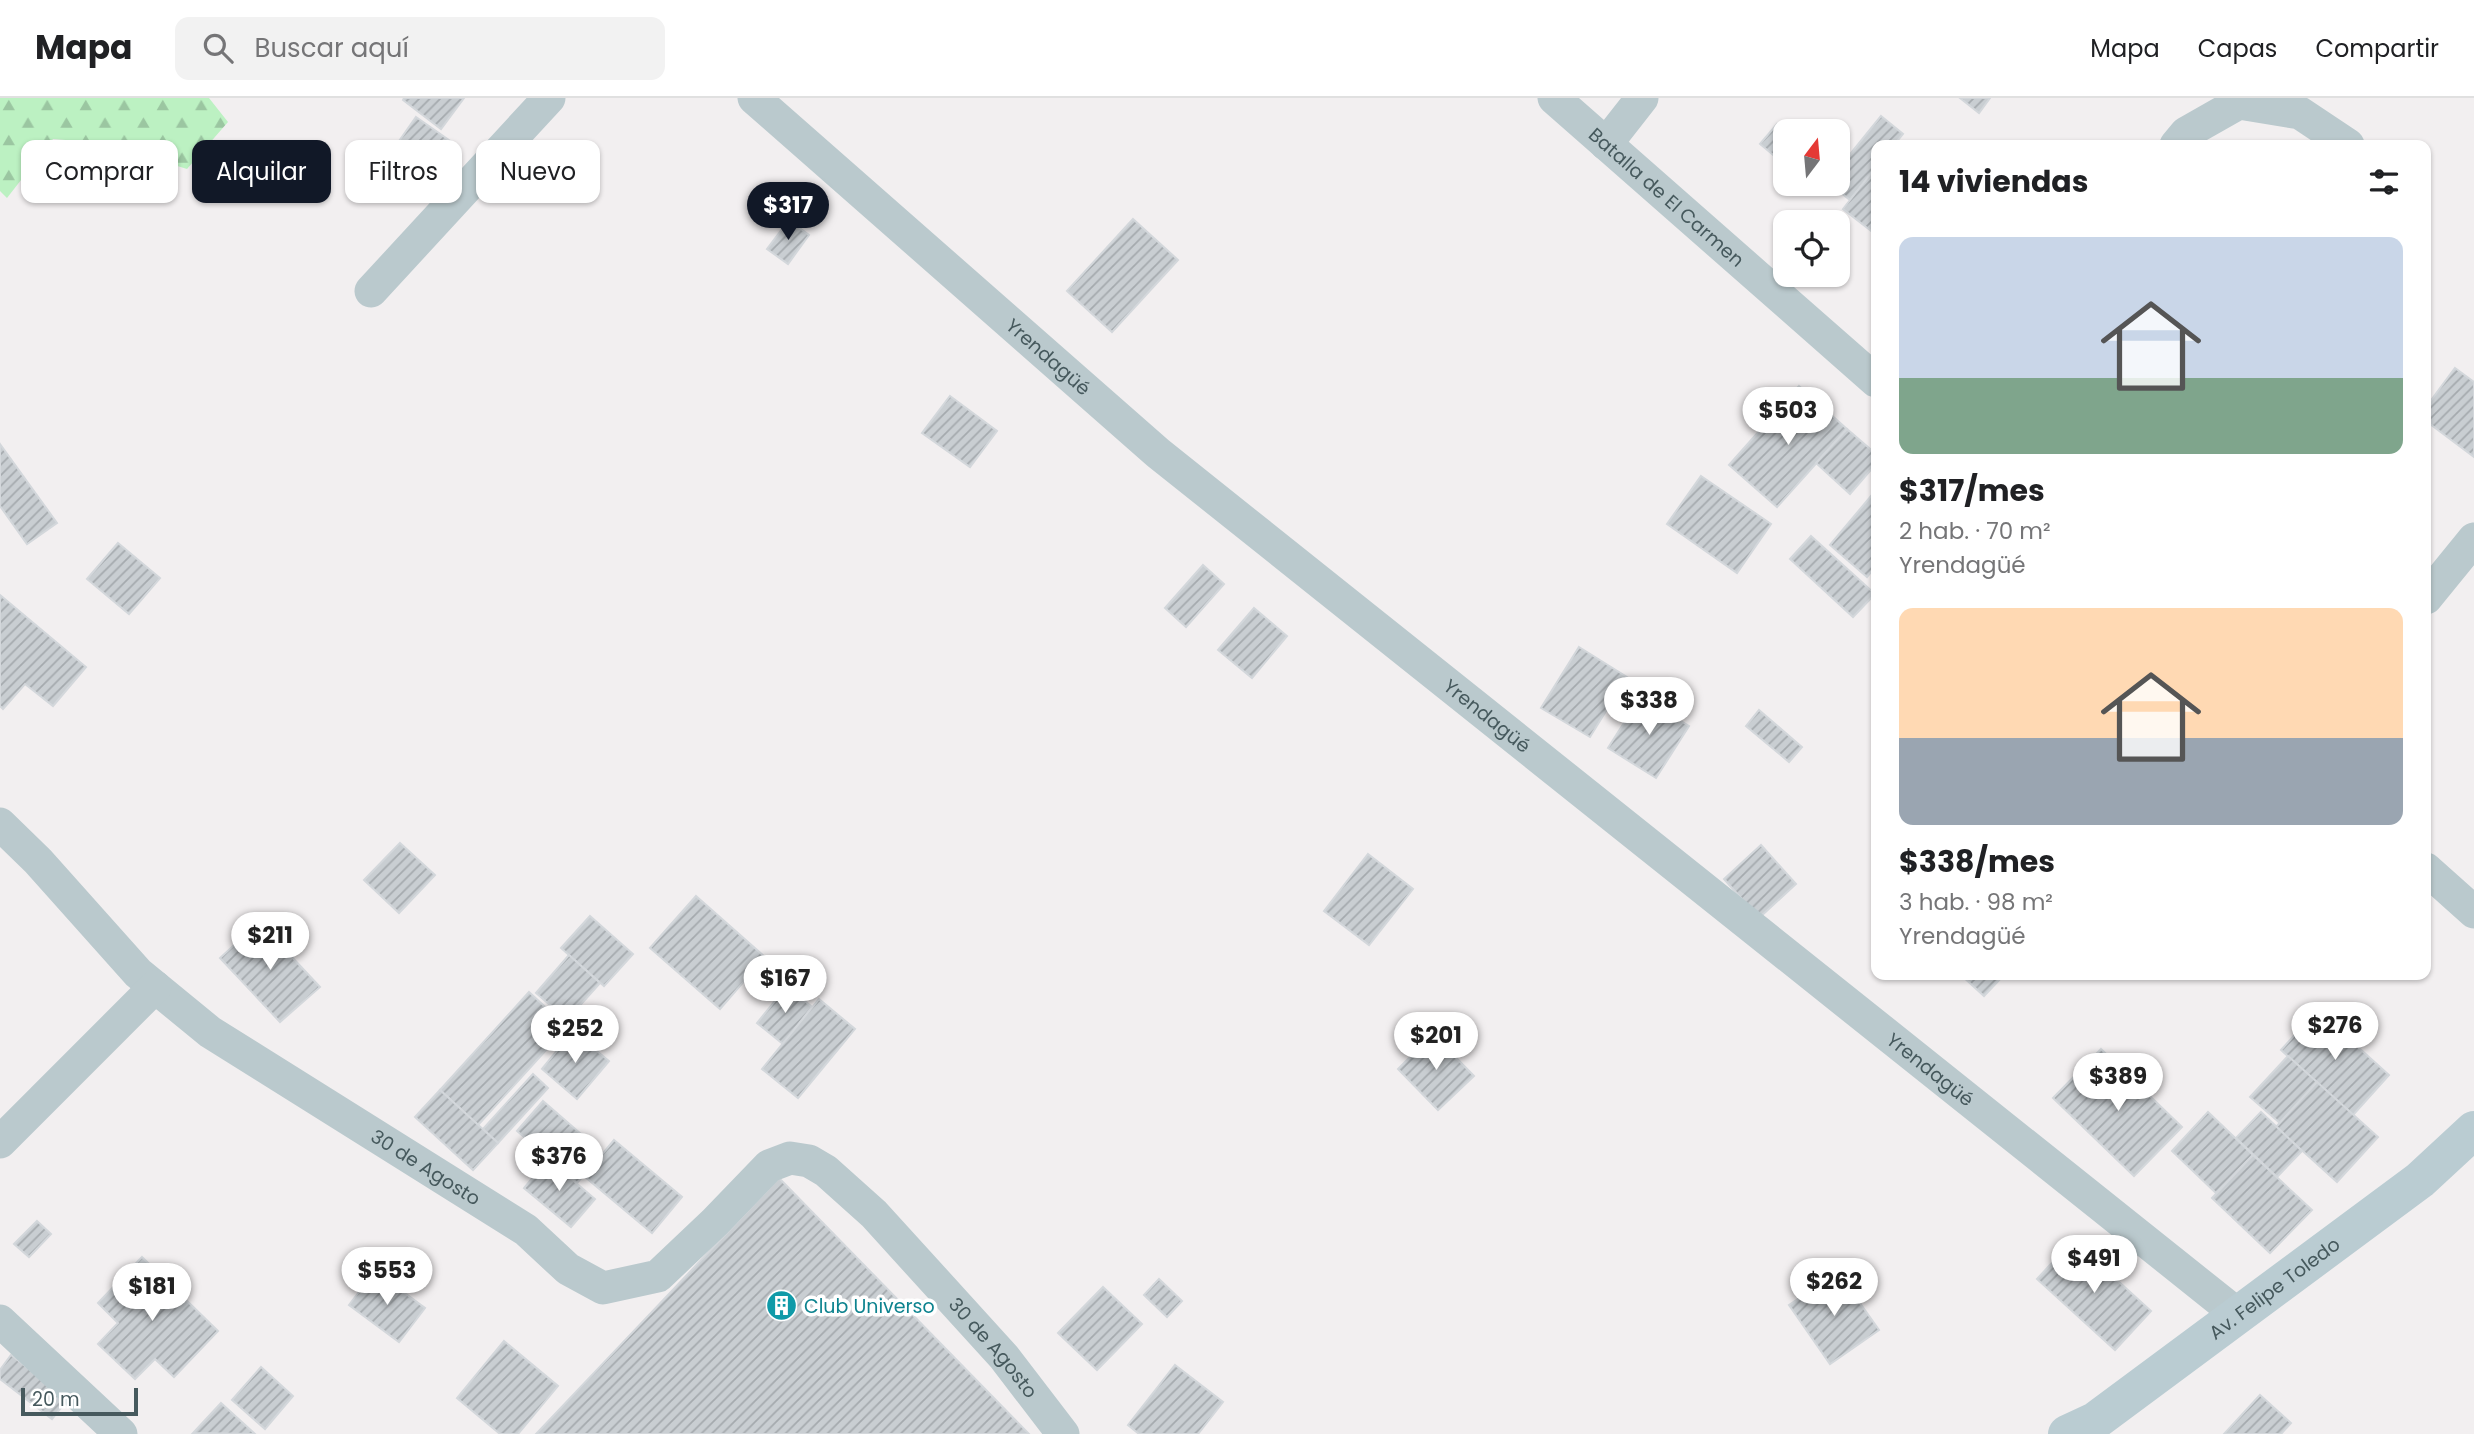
<!DOCTYPE html>
<html lang="es">
<meta charset="utf-8">
<style>
body{margin:0;font-family:Poppins,sans-serif;background:#f2f2f2;color:#202124;height:100vh;display:flex;flex-direction:column;font-size:26px;white-space:nowrap}
*{box-sizing:border-box;margin:0}
p{font-size:23px;color:#757577}
.icon{flex:none;width:38px;height:38px;fill:none;stroke:currentColor;stroke-width:2;stroke-linecap:round;stroke-linejoin:round}
.map{position:relative;flex:1;overflow:hidden}
.side{position:absolute;left:1871px;top:42px;width:560px;height:840px;display:flex;flex-direction:column;background:#fff;border-radius:14px;box-shadow:0 2px 5px #0004}
.side>*{flex:none}
.guide{position:absolute;left:21px;top:42px;width:665px;height:63px;display:flex;gap:14px}
.needle{width:46px;rotate:16deg}
.controls{position:absolute;left:1773px;top:21px;display:grid;gap:14px}
.controls a{display:grid;place-items:center;width:77px;height:77px;border-radius:14px;background:#fff;box-shadow:0 2px 5px #0004;font-size:35px}
.scale{position:absolute;left:21px;bottom:18px;width:117px;box-sizing:border-box;padding-left:7px;border:4px solid #46595d;border-top:0;font-size:19px;line-height:24px;white-space:nowrap;color:#46595d;-webkit-text-stroke:5px #fff;paint-order:stroke}
.price{position:absolute;translate:-50% -60px;padding:0 16px;border-radius:24px;background:#fff;color:#222;font-size:23px;line-height:46px;filter:drop-shadow(0 2px 4px #0008)}
.price::after{content:'';position:absolute;left:50%;top:42px;width:21px;height:16px;margin-left:-10px;background:inherit;clip-path:polygon(0 0,100% 0,50% 100%)}
.price.on{background:#111827;color:#fff}
ul{padding:0;list-style:none}
li{display:grid;align-content:center;gap:14px;height:371px;padding:0 28px}
li span{display:grid;place-items:center;height:217px;border-radius:14px;color:#555}
li>.icon{margin-inline-start:auto}
span .icon{width:126px;height:126px;fill:#fffc;stroke-width:1}
li b{font-size:30px}
h2{display:flex;justify-content:space-between;align-items:center;height:84px;padding:0 28px;font-size:30px}
.pill{padding:0 24px;border-radius:14px;background:#fff;box-shadow:0 2px 5px #0004;font-size:24px;line-height:63px}
.pill.on{background:#111827;color:#fff}
header{display:flex;align-items:center;gap:42px;box-sizing:border-box;height:98px;padding:0 35px;background:#fff;border-bottom:2px solid #e0e0e0}
header strong{font-size:33px}
nav{display:flex;gap:38px;margin-inline-start:auto;font-size:24px}
.search{width:490px;height:63px;background:#f2f2f2;display:flex;align-items:center;gap:18px;box-sizing:border-box;padding:0 24px;border-radius:14px;color:#757577;font-size:26px}
.map>svg:first-child{display:block}
.forest{fill:url(#forest-firs)}
.building{fill:url(#building-hatch);stroke:#d3d7db;stroke-width:2}
.lines{fill:none;stroke-linecap:round;stroke-linejoin:round}
.minor{stroke:#bac9cd;stroke-width:33}
.secondary{stroke:#baccd2;stroke-width:38}
.labels{text-anchor:middle;stroke-width:7;stroke-linejoin:round;paint-order:stroke}
.street-label{font-size:19px;fill:#46595d;stroke:#fff}
.culture-label{font-size:19px;fill:#0d838f;stroke:#fff;text-anchor:start}
</style>
<header>
<strong>Mapa</strong>
<div class="search"><svg class="icon" aria-label="search" viewBox="0 0 24 24"><circle cx="10" cy="10" r="6"/><path d="M15 15l6 6"/></svg>Buscar aquí</div>
<nav><a>Mapa</a><a>Capas</a><a>Compartir</a></nav>
</header>
<div class="map">
<svg width="2474" height="1336" viewBox="0 0 2474 1336">
<defs>
<pattern id="forest-firs" width="22" height="20" patternUnits="userSpaceOnUse" patternTransform="scale(1.75)"><rect width="22" height="20" fill="#bcf1c2"/><path d="M5 1l3.5 6h-7zM16 11l3.5 6h-7z" fill="#9bc6a1"/></pattern>
<pattern id="building-hatch" width="6" height="6" patternUnits="userSpaceOnUse" patternTransform="scale(1.75)"><rect width="6" height="6" fill="#c9ced2"/><path d="M-1 1l2-2M0 6l6-6M5 7l2-2" fill="none" stroke="#a5aaae"/></pattern>
</defs>
<rect width="100%" height="100%" fill="#f2eff0"/>
<path class="forest" d="M0 0H209L228 24 187 71 103 45 53 41 7 100 0 93Z"/>
<g class="building">
<path d="M404 0H464L441 31 403 2Z"/>
<path d="M1960 0H1990L1979 15Z"/>
<path d="M1881 18 1903 36 1894 47H1876V70L1850 102 1830 86H1838V71Z"/>
<path d="M416 19 456 47 429 84 390 56Z"/>
<path d="M1777 26 1785 34V67L1760 46Z"/>
<path d="M1876 69V135L1875 136 1843 111Z"/>
<path d="M1133 121 1178 162 1112 234 1067 193Z"/>
<path d="M789 122 809 137 788 166 767 151Z"/>
<path d="M2455 270 2474 284V359L2426 323V309Z"/>
<path d="M1799 288 1847 331 1777 409 1729 367Z"/>
<path d="M950 298 997 333 970 369 922 335Z"/>
<path d="M1847 331 1876 356V366L1850 396 1816 365Z"/>
<path d="M0 346 57 425 27 446 0 408Z"/>
<path d="M1701 378 1771 426 1737 475 1667 426Z"/>
<path d="M1876 392V468L1867 479 1830 447Z"/>
<path d="M1811 438 1875 496 1853 519 1790 461Z"/>
<path d="M118 445 160 480 129 516 87 481Z"/>
<path d="M1203 467 1224 486 1186 529 1165 510Z"/>
<path d="M0 497 86 569 53 608 25 586 3 611 0 608Z"/>
<path d="M1254 510 1287 538 1252 580 1218 552Z"/>
<path d="M1579 549 1627 579 1590 639 1541 610Z"/>
<path d="M1641 598 1689 628 1656 680 1608 650Z"/>
<path d="M1759 612 1802 649 1789 664 1746 628Z"/>
<path d="M400 745 435 777 399 815 364 782Z"/>
<path d="M1761 747 1796 786 1759 820 1724 781Z"/>
<path d="M1368 756 1413 791 1369 847 1324 813Z"/>
<path d="M696 798 765 859 720 911 650 850Z"/>
<path d="M590 818 633 856 604 888 561 850Z"/>
<path d="M259 824 320 889 280 924 220 860Z"/>
<path d="M569 857 600 885 567 922 536 895Z"/>
<path d="M1961 877H2004L1984 898Z"/>
<path d="M787 888 812 909 783 946 757 925Z"/>
<path d="M529 894 567 929 478 1027 440 992Z"/>
<path d="M819 901 855 931 798 1000 762 971Z"/>
<path d="M2317 912 2389 977 2353 1017 2281 952Z"/>
<path d="M573 933 609 963 577 1001 542 971Z"/>
<path d="M1433 936 1474 978 1438 1012 1398 971Z"/>
<path d="M2101 951 2182 1029 2134 1078 2053 1000Z"/>
<path d="M2288 958 2317 984 2280 1025 2250 999Z"/>
<path d="M533 976 548 990 498 1045 483 1031Z"/>
<path d="M2317 984 2378 1039 2337 1084 2276 1029Z"/>
<path d="M440 992 498 1045 473 1072 415 1019Z"/>
<path d="M543 1003 603 1055 577 1085 517 1033Z"/>
<path d="M2208 1014 2253 1057 2216 1095 2172 1053Z"/>
<path d="M2261 1014 2302 1053 2277 1079 2236 1040Z"/>
<path d="M614 1042 682 1099 652 1135 584 1078Z"/>
<path d="M2253 1057 2312 1112 2270 1155 2212 1100Z"/>
<path d="M548 1061 595 1101 571 1129 524 1090Z"/>
<path d="M779 1080 1029 1336H536Z"/>
<path d="M37 1123 51 1136 29 1159 14 1146Z"/>
<path d="M2073 1142 2151 1213 2115 1252 2037 1181Z"/>
<path d="M142 1159 218 1233 174 1279 155 1261 135 1281 98 1246 118 1225 98 1205Z"/>
<path d="M375 1173 425 1210 399 1244 349 1207Z"/>
<path d="M1838 1174 1879 1232 1830 1266 1789 1207Z"/>
<path d="M1159 1181 1182 1203 1167 1219 1144 1197Z"/>
<path d="M1103 1189 1142 1226 1097 1272 1058 1235Z"/>
<path d="M504 1243 558 1288 518 1336H500L457 1300Z"/>
<path d="M11 1257 68 1301 52 1321 0 1281V1272Z"/>
<path d="M1175 1267 1223 1304 1198 1336H1139L1128 1327Z"/>
<path d="M261 1269 293 1298 265 1331 232 1302Z"/>
<path d="M2260 1297 2291 1325 2281 1336H2224Z"/>
<path d="M221 1305 255 1336 193 1335Z"/>
</g>
<g class="lines">
<g class="minor">
<path id="s1" d="M754 0 1158 355 2237 1216"/>
<path id="s2" d="M1554 0 1876 283"/>
<path d="M1606 46 1642 0"/>
<path d="M2176 47 2186 35 2239 5 2300 15 2348 47"/>
<path d="M371 193 549 0"/>
<path d="M2426 500 2474 441"/>
<path id="s3" d="M0 726 38 763 138 875 210 934 526 1132 568 1171 603 1190 658 1178 715 1124 769 1068 790 1060 809 1063 826 1073 874 1116 1004 1259 1063 1336"/>
<path d="M2426 771 2474 814"/>
<path d="M0 1044 155 889"/>
<path d="M0 1223 121 1336"/>
</g>
<path class="secondary" id="s4" d="M2067 1336 2095 1323 2420 1082 2474 1032"/>
</g>
<defs>
<symbol id="building-disc" viewBox="-11 -11 22 22"><circle r="9.5" fill="#0f9aa8" stroke="#fff"/><path d="M-4-6H4V6H1V3H-1V6H-4ZM-2.5-4.3h1.7v1.8h-1.7ZM.8-4.3h1.7v1.8H.8ZM-2.5-1h1.7V.8h-1.7ZM.8-1h1.7V.8H.8Z" fill="#fff"/></symbol>
</defs>
<g fill-rule="evenodd">
<use href="#building-disc" x="764" y="1190" width="35" height="35"/>
</g>
<g class="labels">
<g class="street-label">
<text dy="7" stroke="none"><textPath href="#s2" startOffset="150">Batalla de El Carmen</textPath></text>
<text dy="7" stroke="none"><textPath href="#s1" startOffset="392">Yrendagüé</textPath></text>
<text dy="7" stroke="none"><textPath href="#s1" startOffset="959">Yrendagüé</textPath></text>
<text dy="7" stroke="none"><textPath href="#s1" startOffset="1526">Yrendagüé</textPath></text>
<text dy="7" stroke="none"><textPath href="#s3" startOffset="551">30 de Agosto</textPath></text>
<text dy="7" stroke="none"><textPath href="#s4" startOffset="254">Av. Felipe Toledo</textPath></text>
<text dy="7" stroke="none"><textPath href="#s3" startOffset="1284">30 de Agosto</textPath></text>
</g>
<g class="culture-label">
<text x="804" y="1215">Club Universo</text>
</g>
</g>
</svg>
<div class="controls">
<a><svg class="needle" viewBox="-14 -14 28 28"><path d="M0-13l5 13h-10z" fill="#e53935"/><path d="M0 13l5-13h-10z" fill="#757577"/></svg></a>
<a><svg class="icon" aria-label="locate" viewBox="0 0 24 24"><circle cx="12" cy="12" r="6"/><path d="M12 2v4M12 18v4M2 12h4M18 12h4"/></svg></a>
</div>
<div class="scale">20 m</div>
<b class="price on" style="left:788px;top:144px">$317</b>
<b class="price" style="left:1788px;top:349px">$503</b>
<b class="price" style="left:1649px;top:639px">$338</b>
<b class="price" style="left:270px;top:874px">$211</b>
<b class="price" style="left:785px;top:917px">$167</b>
<b class="price" style="left:2335px;top:964px">$276</b>
<b class="price" style="left:575px;top:967px">$252</b>
<b class="price" style="left:1436px;top:974px">$201</b>
<b class="price" style="left:2118px;top:1015px">$389</b>
<b class="price" style="left:559px;top:1095px">$376</b>
<b class="price" style="left:2094px;top:1197px">$491</b>
<b class="price" style="left:387px;top:1209px">$553</b>
<b class="price" style="left:1834px;top:1220px">$262</b>
<b class="price" style="left:152px;top:1225px">$181</b>
<div class="guide">
<a class="pill">Comprar</a>
<a class="pill on">Alquilar</a>
<a class="pill">Filtros</a>
<a class="pill">Nuevo</a>
</div>
<section class="side">
<h2>14 viviendas<svg class="icon" aria-label="filters" viewBox="0 0 24 24"><path d="M4 7h16M4 17h16"/><circle cx="9" cy="7" r="2"/><circle cx="15" cy="17" r="2"/></svg></h2>
<ul>
<li><span style="background:linear-gradient(#c9d6e8 65%,#7fa58c 0)"><svg class="icon" aria-label="home" viewBox="0 0 24 24"><path d="M3 11l9-7 9 7M6 9v11h12V9"/></svg></span><div><b>$317/mes</b><p>2 hab. · 70 m²</p><p>Yrendagüé</p></div></li>
<li><span style="background:linear-gradient(#ffd9b3 60%,#9aa5b1 0)"><svg class="icon" aria-label="home" viewBox="0 0 24 24"><path d="M3 11l9-7 9 7M6 9v11h12V9"/></svg></span><div><b>$338/mes</b><p>3 hab. · 98 m²</p><p>Yrendagüé</p></div></li>
</ul>
</section>
</div>
